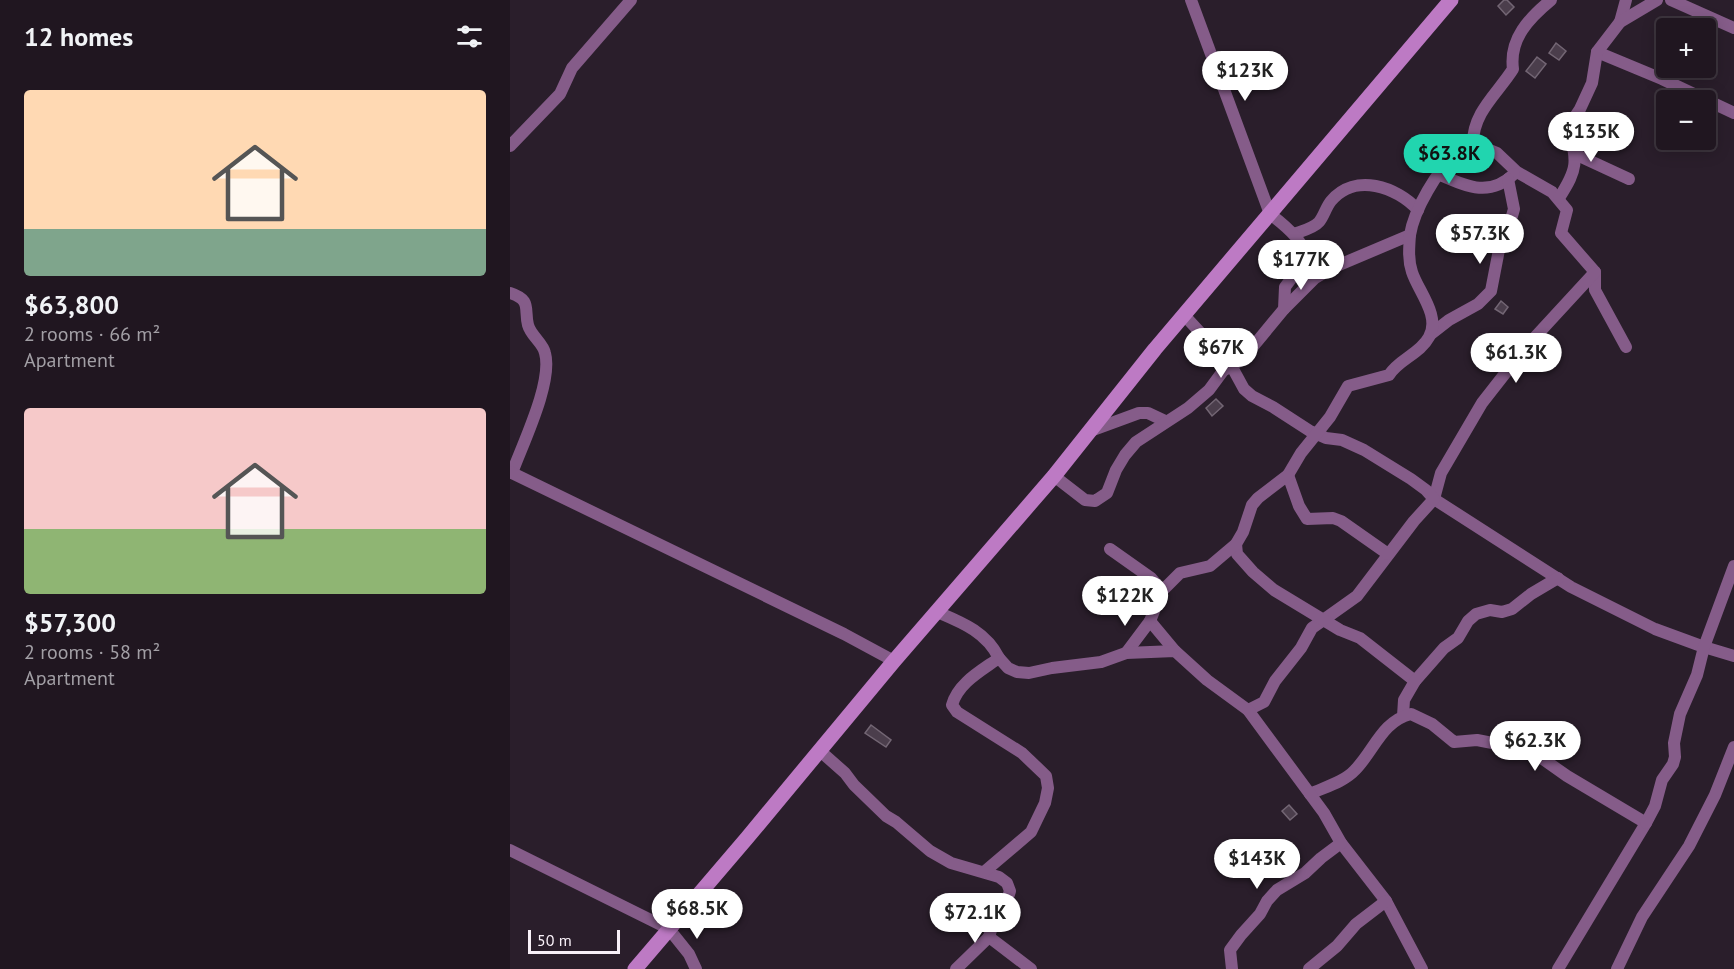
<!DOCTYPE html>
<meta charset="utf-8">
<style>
body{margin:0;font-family:"PT Sans",sans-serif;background:#2d232d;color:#f1f3f6;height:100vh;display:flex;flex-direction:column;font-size:22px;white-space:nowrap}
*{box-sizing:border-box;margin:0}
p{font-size:20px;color:#a29fa5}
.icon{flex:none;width:33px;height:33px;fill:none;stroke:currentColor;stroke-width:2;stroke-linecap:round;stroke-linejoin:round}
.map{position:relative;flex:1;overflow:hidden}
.panel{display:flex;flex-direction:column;background:#201620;width:510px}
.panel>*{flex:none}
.controls{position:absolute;left:1146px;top:18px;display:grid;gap:12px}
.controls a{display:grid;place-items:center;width:60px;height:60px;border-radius:6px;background:#201620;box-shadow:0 3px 15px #0003,0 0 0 2px #3d353e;font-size:30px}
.scale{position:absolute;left:18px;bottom:15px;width:92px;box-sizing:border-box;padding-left:6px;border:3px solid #f8f0f8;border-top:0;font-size:16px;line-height:21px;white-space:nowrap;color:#f8f0f8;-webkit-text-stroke:4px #2a1e2b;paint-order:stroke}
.price{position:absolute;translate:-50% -51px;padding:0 14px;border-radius:21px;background:#fff;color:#222;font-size:20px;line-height:39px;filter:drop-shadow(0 2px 3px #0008)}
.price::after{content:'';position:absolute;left:50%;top:36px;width:18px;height:14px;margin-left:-9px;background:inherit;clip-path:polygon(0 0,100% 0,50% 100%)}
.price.active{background:#21d5af;color:#111}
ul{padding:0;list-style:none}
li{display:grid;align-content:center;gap:12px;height:318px;padding:0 24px}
li span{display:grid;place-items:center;height:186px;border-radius:6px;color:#555}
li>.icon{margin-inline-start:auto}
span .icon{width:108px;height:108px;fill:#fffc;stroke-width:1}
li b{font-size:26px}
h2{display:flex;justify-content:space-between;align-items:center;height:72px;padding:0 24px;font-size:26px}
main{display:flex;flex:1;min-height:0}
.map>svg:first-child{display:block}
.building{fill:#4b3e4c;stroke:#736674;stroke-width:1.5}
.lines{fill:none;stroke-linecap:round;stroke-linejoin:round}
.minor{stroke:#855c89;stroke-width:12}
.secondary{stroke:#bd7ac4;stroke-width:15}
</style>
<main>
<section class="panel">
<h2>12 homes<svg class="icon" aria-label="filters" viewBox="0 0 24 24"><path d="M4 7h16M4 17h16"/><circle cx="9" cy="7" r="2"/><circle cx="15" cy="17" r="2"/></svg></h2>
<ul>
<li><span style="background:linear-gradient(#ffd9b3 75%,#7fa58c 0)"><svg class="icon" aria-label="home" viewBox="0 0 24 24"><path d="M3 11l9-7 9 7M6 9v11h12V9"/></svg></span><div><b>$63,800</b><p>2 rooms · 66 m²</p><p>Apartment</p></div></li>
<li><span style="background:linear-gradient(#f6c9c9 65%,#8fb573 0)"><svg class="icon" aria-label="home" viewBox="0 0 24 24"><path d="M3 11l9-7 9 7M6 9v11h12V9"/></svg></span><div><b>$57,300</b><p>2 rooms · 58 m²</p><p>Apartment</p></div></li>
</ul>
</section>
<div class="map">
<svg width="1224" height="969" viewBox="0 0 1224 969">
<rect width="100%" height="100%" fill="#2a1e2b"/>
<g class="building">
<path d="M994 0H997L1004 7 996 15 988 6Z"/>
<path d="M1046 43 1056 51 1049 60 1039 53Z"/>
<path d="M1027 57 1036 64 1025 78 1016 71Z"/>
<path d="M991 301 998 307 993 314 985 309Z"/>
<path d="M706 399 713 406 702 416 696 408Z"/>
<path d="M361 725 381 740 376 747 355 733Z"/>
<path d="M779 805 787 814 780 820 772 811Z"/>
</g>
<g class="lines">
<g class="minor">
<path d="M1161 0 1224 28"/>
<path d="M1110 22 1116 0"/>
<path d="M1087 52 1152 79 1224 113"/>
<path d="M963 143 987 153 1007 172 1042 192 1057 210 1051 233 1085 272V290L1116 347"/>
<path d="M0 146 50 94 62 68 121 0"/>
<path d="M1065 154 1119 179"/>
<path d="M928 174C956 186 979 198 1004 174"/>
<path d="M1049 198C1069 167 1067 162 1058 127L1070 109 1082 83 1087 52 1110 22 1147 0"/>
<path d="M784 234C792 231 804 228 809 222 814 216 816 207 821 201 845 172 887 187 908 210"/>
<path d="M1085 272 1015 348 972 403 931 473 924 499 1061 587 1145 629 1194 647 1224 656"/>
<path d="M0 293C22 300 14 309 18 325 21 336 33 343 35 353 43 382 13 443 2 473"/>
<path d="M774 309 805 278 822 268 900 235C904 210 927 170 947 153 951 149 958 146 963 143 963 112 988 93 1003 69 999 39 1019 18 1041 0"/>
<path d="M674 315 722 367 734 389 742 396 763 407 800 431 816 438 832 440 854 450 901 479 916 490 924 499 904 521 847 596 802 628 791 648 765 681 754 702 738 710"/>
<path d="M921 334 939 320 968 304 981 291 993 229 1002 216 1004 209 998 179"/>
<path d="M580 431 629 413H638L655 421"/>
<path d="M0 472 334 634 384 661"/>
<path d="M778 475 789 506 797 519 823 518 831 521 878 554"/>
<path d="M544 476 575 500 585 501 597 493 606 470 615 455 626 442 678 408 699 390 713 371 731 360 736 355 774 309 775 287 796 259C797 243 772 223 760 214L681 0"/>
<path d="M726 544 727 554 743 572 764 590 830 630 850 638 905 681"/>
<path d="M600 549 641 578 652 591 640 621 665 651"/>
<path d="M652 591 670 573 700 566 726 544 733 532 742 505 748 498 778 475 791 453 820 417 838 386 879 375C889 359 910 354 919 337 931 316 908 291 902 272 898 260 899 248 900 235"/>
<path d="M427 612C453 623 476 632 489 658"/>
<path d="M616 653 640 621"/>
<path d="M893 716 894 700 905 681 934 648 948 638 958 621 966 614 980 610 992 612 1002 609 1021 594 1048 578"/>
<path d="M309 750 335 773 344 785 376 816 386 822 420 851 441 863 489 877 497 883 500 891 494 909 484 920 479 937 521 969"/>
<path d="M800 794C815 787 834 782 845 770 864 751 872 721 901 714L922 724 944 742 967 740 1013 749 1033 759 1057 776 1136 823 1048 969"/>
<path d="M1136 823 1145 806 1152 780 1163 764 1165 757 1164 743 1170 714 1187 675 1194 647 1224 566"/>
<path d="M0 850 159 929 179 954 186 969"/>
<path d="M474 872 521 832 535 803 538 788 536 776 512 753 447 712 442 705C448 683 471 671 489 658L498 668 507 672 519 673 542 668 591 662 616 653 665 651 697 680 738 710 814 813 831 843 876 901 912 969"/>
<path d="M446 969 479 937"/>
<path d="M722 969 720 950 731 935 750 914 757 901 767 890 795 873 811 858 831 843"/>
<path d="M799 969 827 946 846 924 876 901"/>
<path d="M1107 969 1132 917 1179 846 1205 795 1224 747"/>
</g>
<path class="secondary" d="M125 969 237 838 384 661 544 476 645 349 941 0"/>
</g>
</svg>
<div class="controls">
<a>+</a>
<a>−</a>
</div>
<div class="scale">50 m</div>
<b class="price" style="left:735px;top:102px">$123K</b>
<b class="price" style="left:1081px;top:163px">$135K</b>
<b class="price active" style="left:939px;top:185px">$63.8K</b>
<b class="price" style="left:970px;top:265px">$57.3K</b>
<b class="price" style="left:791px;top:291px">$177K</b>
<b class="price" style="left:711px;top:379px">$67K</b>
<b class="price" style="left:1006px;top:384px">$61.3K</b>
<b class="price" style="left:615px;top:627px">$122K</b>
<b class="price" style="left:1025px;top:772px">$62.3K</b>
<b class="price" style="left:747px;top:890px">$143K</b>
<b class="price" style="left:187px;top:940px">$68.5K</b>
<b class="price" style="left:465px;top:944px">$72.1K</b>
</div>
</main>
